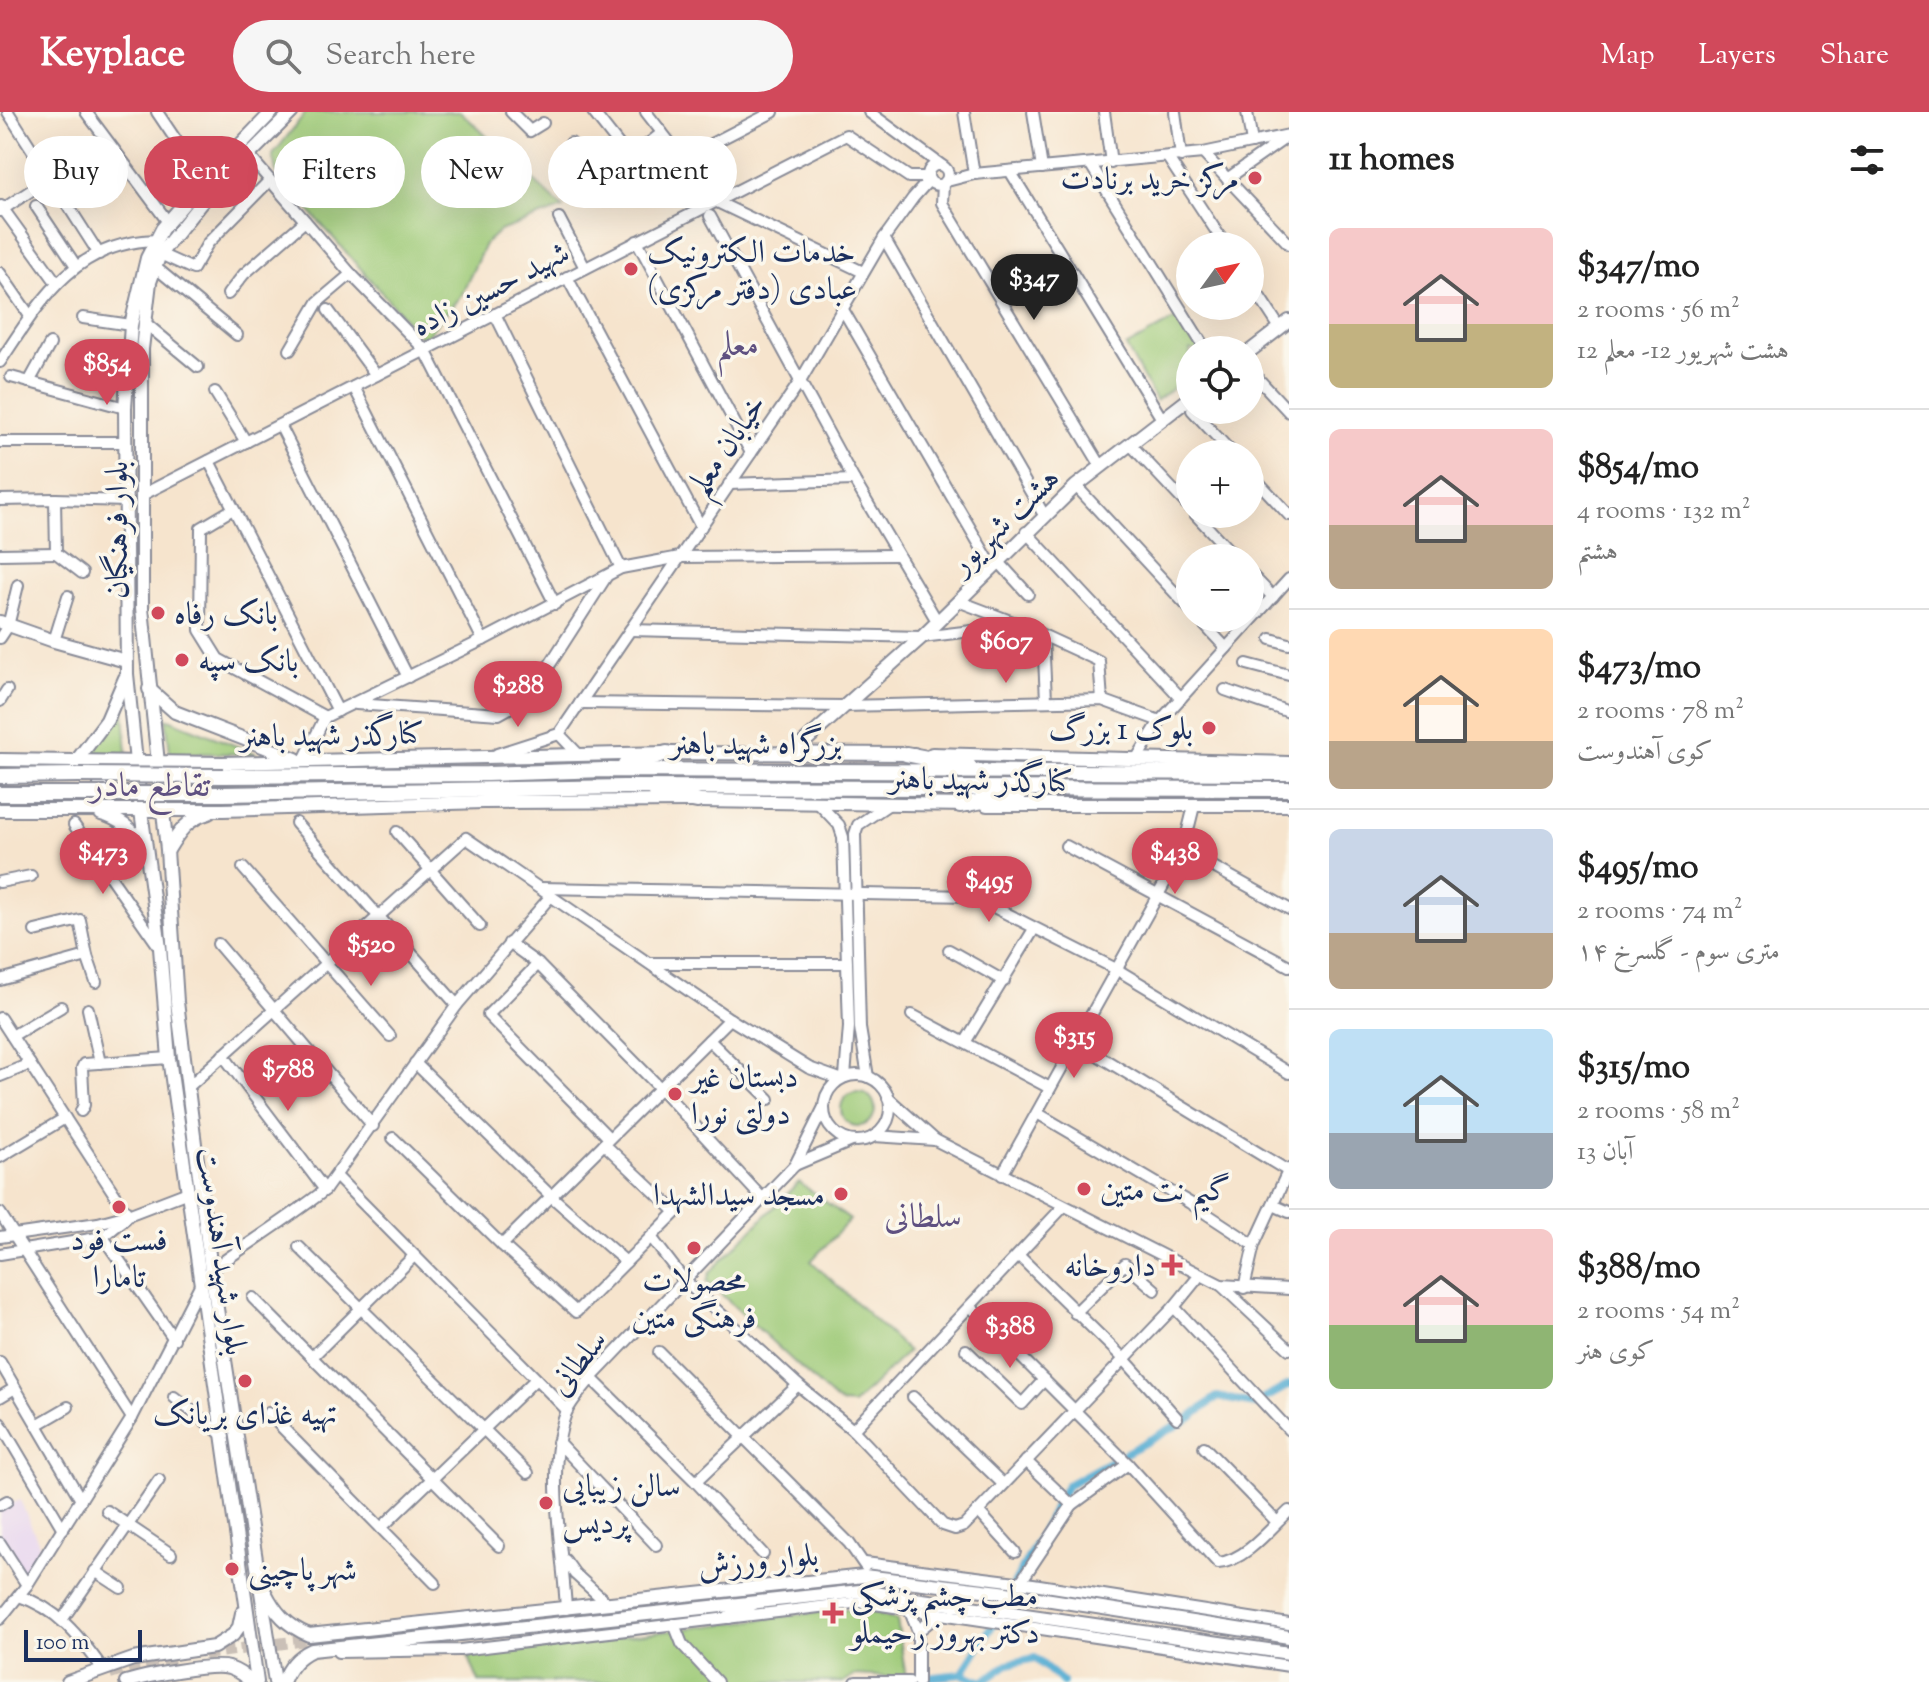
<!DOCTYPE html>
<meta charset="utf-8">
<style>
body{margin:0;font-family:"Sorts Mill Goudy",Amiri,serif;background:#f6f6f6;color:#222;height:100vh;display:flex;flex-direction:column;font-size:30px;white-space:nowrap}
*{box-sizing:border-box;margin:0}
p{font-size:26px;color:#767676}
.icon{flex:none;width:44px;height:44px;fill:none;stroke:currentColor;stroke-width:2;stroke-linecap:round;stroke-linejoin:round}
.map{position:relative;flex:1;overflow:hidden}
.sheet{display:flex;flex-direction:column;background:#fff;width:640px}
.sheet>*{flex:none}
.top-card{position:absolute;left:24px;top:24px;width:760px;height:72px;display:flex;gap:16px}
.needle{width:52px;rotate:57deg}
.buttons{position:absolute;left:1176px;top:120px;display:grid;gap:16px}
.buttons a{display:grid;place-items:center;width:88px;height:88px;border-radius:50%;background:#fff;box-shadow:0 8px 32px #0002;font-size:40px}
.scale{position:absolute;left:24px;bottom:20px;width:118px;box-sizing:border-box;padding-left:8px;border:4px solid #1b2f5e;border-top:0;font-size:22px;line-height:28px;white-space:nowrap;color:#1b2f5e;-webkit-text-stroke:6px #fbf7ec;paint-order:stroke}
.price{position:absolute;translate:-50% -68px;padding:0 18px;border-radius:28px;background:#d1495b;color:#fff;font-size:26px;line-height:52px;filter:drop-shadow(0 2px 4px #0008)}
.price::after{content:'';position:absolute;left:50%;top:48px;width:24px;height:18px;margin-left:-12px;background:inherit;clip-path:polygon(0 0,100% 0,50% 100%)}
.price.current{background:#222;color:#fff}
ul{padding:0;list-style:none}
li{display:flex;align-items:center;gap:24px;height:200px;padding:0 40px}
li+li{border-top:2px solid #e0e0e0}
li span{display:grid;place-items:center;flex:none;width:224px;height:160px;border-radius:12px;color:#555}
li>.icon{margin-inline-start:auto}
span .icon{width:96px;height:96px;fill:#fffc;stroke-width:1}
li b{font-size:34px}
h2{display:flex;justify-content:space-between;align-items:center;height:96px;padding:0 40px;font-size:34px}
.chip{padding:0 28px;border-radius:36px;background:#fff;box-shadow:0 8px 32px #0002;font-size:28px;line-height:72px}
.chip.current{background:#d1495b;color:#fff}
header{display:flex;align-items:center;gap:48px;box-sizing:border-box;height:112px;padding:0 40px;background:#d1495b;color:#fff}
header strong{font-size:38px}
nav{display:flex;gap:44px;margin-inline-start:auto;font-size:28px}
.search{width:560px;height:72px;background:#f6f6f6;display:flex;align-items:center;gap:20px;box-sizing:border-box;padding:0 28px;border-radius:44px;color:#767676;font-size:30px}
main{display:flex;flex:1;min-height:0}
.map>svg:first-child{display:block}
.built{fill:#e6d3f0}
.green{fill:#9cc976;stroke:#5c7c6a;stroke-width:2}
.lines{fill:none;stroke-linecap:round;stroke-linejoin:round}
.canal{stroke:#57add3;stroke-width:8}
.major-tunnel{stroke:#cac0b7;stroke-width:12;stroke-dasharray:12 6;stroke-linecap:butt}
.minor-casing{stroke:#888a96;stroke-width:14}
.major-casing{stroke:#888a96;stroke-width:16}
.highway-casing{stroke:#888a96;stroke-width:18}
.minor{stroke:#fff;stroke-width:10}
.major{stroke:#fff;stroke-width:12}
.highway{stroke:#fff;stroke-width:14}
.highway-bridge-casing{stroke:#888a96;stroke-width:18;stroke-linecap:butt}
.highway-bridge{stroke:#fff;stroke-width:14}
.poi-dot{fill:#d1495b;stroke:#fbf7ec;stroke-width:3}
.labels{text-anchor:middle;stroke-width:7;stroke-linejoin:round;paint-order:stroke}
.poi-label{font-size:32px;fill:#1b2f5e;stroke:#fbf7ec;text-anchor:start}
.street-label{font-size:32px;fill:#1b2f5e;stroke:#fbf7ec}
.neighbourhood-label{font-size:34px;fill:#5f5181;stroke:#fbf7ec}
</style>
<header>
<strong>Keyplace</strong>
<div class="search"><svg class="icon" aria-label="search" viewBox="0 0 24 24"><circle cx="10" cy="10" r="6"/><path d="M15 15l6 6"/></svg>Search here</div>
<nav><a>Map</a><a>Layers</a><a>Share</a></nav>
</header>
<main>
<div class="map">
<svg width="1289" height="1570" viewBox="0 0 1289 1570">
<rect width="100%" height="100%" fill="#fbf7ec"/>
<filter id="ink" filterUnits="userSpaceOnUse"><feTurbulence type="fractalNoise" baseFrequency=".0125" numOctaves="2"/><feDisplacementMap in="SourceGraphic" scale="16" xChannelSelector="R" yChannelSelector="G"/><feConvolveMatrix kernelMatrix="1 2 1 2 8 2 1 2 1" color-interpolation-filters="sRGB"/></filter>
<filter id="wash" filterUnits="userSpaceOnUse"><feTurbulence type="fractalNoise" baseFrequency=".006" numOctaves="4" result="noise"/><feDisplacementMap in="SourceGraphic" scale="32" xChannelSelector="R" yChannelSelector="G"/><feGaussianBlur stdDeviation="1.8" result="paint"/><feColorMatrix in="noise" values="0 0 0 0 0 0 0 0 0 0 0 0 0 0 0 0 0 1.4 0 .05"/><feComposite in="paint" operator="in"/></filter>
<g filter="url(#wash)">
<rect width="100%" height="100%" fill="#f6e4cd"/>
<path class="built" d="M20 1388 40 1434 35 1446 22 1461 0 1425V1397Z"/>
<g class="green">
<path d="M306 0H461L563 96 499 119 485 132 462 182 426 225H421L276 61 273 43Z"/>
<path d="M1181 204 1201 238H1190V263L1156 289 1126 235Z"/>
<path d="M124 599 127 642 91 641Z"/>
<path d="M166 606 257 642 170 641Z"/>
<circle cx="858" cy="997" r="17"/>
<path d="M799 1070 850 1108 811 1149 908 1239 853 1293 842 1292 835 1288 707 1169 710 1160Z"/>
<path d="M860 1495 897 1508 906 1566 855 1563 843 1570H479L468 1544Z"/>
</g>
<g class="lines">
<g class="canal">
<path d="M962 1562 992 1514 1067 1373 1190 1306 1217 1285 1255 1292 1289 1273"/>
<path d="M925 1566 962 1562 983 1570"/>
<path d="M983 1570 1008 1552 1035 1546 1063 1570"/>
</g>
</g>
</g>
<g filter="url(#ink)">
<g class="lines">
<g class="major-tunnel">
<path d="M204 1542 321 1526"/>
<path d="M110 1561 135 1553 174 1547"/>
</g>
<defs>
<g id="minor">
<path d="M8 0 99 142"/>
<path d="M86 0 168 110"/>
<path d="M157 0 204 70"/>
<path d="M511 0 530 19 543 11"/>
<path d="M593 0 630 47"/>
<path d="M646 0 715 89 863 160"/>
<path d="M869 0 941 53"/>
<path d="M964 0 974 62"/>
<path d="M1033 0 1042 56"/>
<path d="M1104 0 1111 51"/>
<path d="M1175 0 1181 44"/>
<path d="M1247 0 1252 31"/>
<path d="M571 31 604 67 662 21"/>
<path d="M1203 41 1289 132"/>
<path d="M250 45 351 162 425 238 555 492"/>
<path d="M1168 46 1226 134"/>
<path d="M682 47 773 0"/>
<circle cx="938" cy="63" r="10"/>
<path d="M1091 53 1206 238"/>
<path d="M1010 59 1162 307"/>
<path d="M1227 67 1284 27"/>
<path d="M947 69 974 62 1203 41 1289 23"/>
<path d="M943 72 942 91 1101 354"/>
<path d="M1 94 56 170"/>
<path d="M36 94 76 154"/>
<path d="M0 99 106 29"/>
<path d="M710 104 854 368 937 509"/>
<path d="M559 106 585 156"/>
<path d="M884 126 1044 403"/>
<path d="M637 129 751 341"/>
<path d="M160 142 193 157 208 131 269 69"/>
<path d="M155 155 237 223"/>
<path d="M0 161 30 204"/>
<path d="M567 165 701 415"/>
<path d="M1250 170 1280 216"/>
<path d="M228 182 244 162 305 109"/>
<path d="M842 196 992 454"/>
<path d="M328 198 376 263"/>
<path d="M495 202 621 456"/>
<path d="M83 206 131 213"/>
<path d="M144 210 198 255"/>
<path d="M290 238 318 190 351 162"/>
<path d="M0 250C41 188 74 130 157 128"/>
<path d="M1250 258 1289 300"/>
<path d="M11 265 125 296"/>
<path d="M29 270 50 232"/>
<path d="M354 275 483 528"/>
<path d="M215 280 246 330"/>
<path d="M1192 298 1233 342"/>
<path d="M280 313 408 565"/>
<path d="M0 330H125"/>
<path d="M1130 332 1190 396"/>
<path d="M209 349 338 599"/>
<path d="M1250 361 1289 403"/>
<path d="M729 372 854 368"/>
<path d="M1076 374 1190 497"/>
<path d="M142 383 846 23 909 65H928"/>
<path d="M55 387 127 389"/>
<path d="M0 388 55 387 56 441 82 461"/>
<path d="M233 397 201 416 200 518 218 547 325 605"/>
<path d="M1195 402 1236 446"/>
<path d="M1026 420 1181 586"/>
<path d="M0 442 56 441"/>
<path d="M998 449 1028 482"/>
<path d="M1250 461 1273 485"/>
<path d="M958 489 1021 513 1099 549 1102 588"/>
<path d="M1198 506 1226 536"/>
<path d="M630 518 922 525 1021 513"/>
<path d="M1043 524 1046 588"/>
<path d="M0 526 8 514 18 473"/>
<path d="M1271 527 1289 532"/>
<path d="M54 529 68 484"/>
<path d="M1247 552 1289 563"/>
<path d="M1225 578 1289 600"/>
<path d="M0 589 7 578"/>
<path d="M580 591 844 594 1102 588 1160 609"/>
<path d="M356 592 499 602 529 585 606 465"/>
<path d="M559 622 801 268 884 126 913 86 929 68"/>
<path d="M559 622 579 643"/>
<path d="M497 642 559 622"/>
<path d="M1137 646 1160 609 1289 467"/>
<path d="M303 650 325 605 483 528 621 456 680 445 897 443"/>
<path d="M818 691 839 713 843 725 849 915 845 965"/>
<path d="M296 711 457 893"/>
<path d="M74 713 160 836"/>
<path d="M397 720 480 814"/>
<path d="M1066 734 1289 854"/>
<path d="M1183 738 1289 797"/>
<path d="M243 756 390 924"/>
<path d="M0 770 31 764"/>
<path d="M540 776 972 784 1116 857 1289 961"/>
<path d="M35 819 80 808 87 844 96 870"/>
<path d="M509 831 538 852 660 976 762 1086"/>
<path d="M218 832 373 1014"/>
<path d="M949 838 1004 869"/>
<path d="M651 851H847"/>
<path d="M538 852 488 903 609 1026"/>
<path d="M0 868 87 844"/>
<path d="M88 897 100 951"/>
<path d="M912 903 1050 976"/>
<path d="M0 906 128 1103"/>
<path d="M12 924 61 895"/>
<path d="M709 928 769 987"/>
<path d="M966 929 1034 817"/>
<path d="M1076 930 1288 1059"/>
<path d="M223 943 325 1078"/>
<path d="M415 951 551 1084 626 1150"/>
<circle cx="857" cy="996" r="33"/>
<path d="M0 964 30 952"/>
<path d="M868 965 860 916 855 722 858 713 889 692"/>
<path d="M187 976 466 726 730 907 809 956 840 967"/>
<path d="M888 986 935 1028 1221 1173 1289 1177"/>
<path d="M81 999 84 993 82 956 84 952 169 946"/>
<path d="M1037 1001 1190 1091 1254 1133"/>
<path d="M874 1024 935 1028"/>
<path d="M393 1026 502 1133 576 1200 676 1100 604 1032"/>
<path d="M0 1045 65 1006"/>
<path d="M795 1053 852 1029"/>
<path d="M1002 1063 1183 738 1194 694"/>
<path d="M337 1065 567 1298"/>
<path d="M1273 1093 1289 1100"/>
<path d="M0 1101 132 1306"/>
<path d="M0 1125 98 1111 128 1103 188 1080"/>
<path d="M103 1125 174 1227"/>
<path d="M651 1125 684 1168 798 1273 853 1318 943 1413 955 1417 964 1414 1174 1195 1200 1163"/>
<path d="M502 1133 730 907"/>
<path d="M299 1135 528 1361"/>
<path d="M0 1142 103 1125 126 1106"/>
<path d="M1019 1144 1124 1247 1177 1306"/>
<path d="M211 1158C249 1131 289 1106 325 1078L457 893 550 785"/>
<path d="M1221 1173 1289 1237"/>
<path d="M1244 1176 1254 1133 1289 1057"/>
<path d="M253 1186 499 1434"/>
<path d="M971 1195 1128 1352 1218 1451C1245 1449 1270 1417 1289 1399"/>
<path d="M1174 1195 1289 1318"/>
<path d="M1075 1201 1125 1152 1155 1178"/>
<path d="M966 1238 1022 1292 1044 1268"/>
<path d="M659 1240 849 1431 865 1454"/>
<path d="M312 1245 414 1144"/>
<path d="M0 1250 81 1388"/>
<path d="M591 1266 696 1370 763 1442"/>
<path d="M0 1285 15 1276"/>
<path d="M174 1285 224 1324"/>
<path d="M913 1285 1003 1372"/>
<path d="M268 1301 435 1471"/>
<path d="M0 1311 63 1417"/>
<path d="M37 1313 68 1295"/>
<path d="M853 1318 1063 1095"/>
<path d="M558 1330 656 1433"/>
<path d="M1204 1335 1277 1410"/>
<path d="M1026 1349 1072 1393"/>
<path d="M696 1370 798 1273"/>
<path d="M0 1393 7 1389"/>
<path d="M107 1399 171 1442"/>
<path d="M978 1399 1015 1440"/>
<path d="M381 1416 536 1267"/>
<path d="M0 1431 27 1473"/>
<path d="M565 1448 575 1462 608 1492"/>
<path d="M865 1451 1033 1472 1289 1512"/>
<path d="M95 1459 121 1476"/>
<path d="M1020 1471 1072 1393 1128 1352"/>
<path d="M19 1484C57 1496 80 1525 102 1556"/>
<path d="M566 1497C563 1437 545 1357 566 1301 571 1289 583 1277 591 1266L795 1053 824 995"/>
<path d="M909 1497 918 1519V1570"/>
<path d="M0 1507 27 1473 132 1306 200 1173"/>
<path d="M62 1508 159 1368"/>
<path d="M674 1512 682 1532 717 1570"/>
<path d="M918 1519 939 1502"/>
<path d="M338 1540 460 1538 861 1490 1289 1554"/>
<path d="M856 1570H909"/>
</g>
<g id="major">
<path d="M1250 239 1289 209"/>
<path d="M0 510 54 529 126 549"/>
<path d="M149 577 175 600 296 647"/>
<path d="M791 642 922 525 1076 374 1190 286"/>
<path d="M932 642 1289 651"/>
<path d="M0 648 222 651 667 641 914 642"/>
<path d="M95 689 101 671 93 655 77 648 107 608 125 566"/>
<path d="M987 693H1289"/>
<path d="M0 698H223L483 690 697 689 969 693"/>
<path d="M101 702C120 707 132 718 144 732"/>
<path d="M168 738C179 720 187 707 209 701"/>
<path d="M265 1480C275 1500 287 1514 309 1523L864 1464 1000 1480 1289 1525"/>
<path d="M729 1505 754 1491"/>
<path d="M68 1570 133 1547 214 1535 233 1523 239 1515 242 1501"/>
<path d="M126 1570C145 1564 211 1551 229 1556 238 1559 245 1564 251 1570"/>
<path d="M257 1570 169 946 160 836 141 699 127 562 125 296 131 213 147 146 162 117 187 88 272 0"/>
<path d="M275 1570 211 1158 177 890 167 738 142 496V237L150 170 160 142 201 91 292 0"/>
<path d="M283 1570C289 1555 297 1545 312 1538L860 1479 1289 1541"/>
</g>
<g id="highway">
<path d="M906 642 969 654"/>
<path d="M625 653 667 641"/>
<path d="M0 664 79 663"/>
<path d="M223 664 487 662 604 658 1289 661"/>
<path d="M656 681 697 689"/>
<path d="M0 682H78"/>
<path d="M223 682 624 675 1289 677"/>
<path d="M960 693 1019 683"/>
</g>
</defs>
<use href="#minor" class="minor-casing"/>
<use href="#major" class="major-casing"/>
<use href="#highway" class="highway-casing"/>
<use href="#minor" class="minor"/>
<use href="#major" class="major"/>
<use href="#highway" class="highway"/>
<defs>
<g id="highway-bridge">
<path d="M79 663 223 664"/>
<path d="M78 682H223"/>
</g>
</defs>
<use href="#highway-bridge" class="highway-bridge-casing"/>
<use href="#highway-bridge" class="highway-bridge"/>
</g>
</g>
<g class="poi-dot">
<circle cx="1255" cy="66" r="8"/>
<circle cx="631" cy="157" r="8"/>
<circle cx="158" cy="501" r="8"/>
<circle cx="182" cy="548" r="8"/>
<circle cx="1209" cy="616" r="8"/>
<circle cx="675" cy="982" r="8"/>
<circle cx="1084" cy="1077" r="8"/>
<circle cx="841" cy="1082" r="8"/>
<circle cx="119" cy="1095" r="8"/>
<circle cx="694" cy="1136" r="8"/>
<path d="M1168 1141h8v8h8v8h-8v8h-8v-8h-8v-8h8z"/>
<circle cx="245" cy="1269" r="8"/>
<circle cx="546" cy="1391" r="8"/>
<circle cx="232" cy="1457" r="8"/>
<path d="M829 1489h8v8h8v8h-8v8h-8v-8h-8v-8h8z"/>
</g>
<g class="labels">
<g class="poi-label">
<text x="1239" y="77" text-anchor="end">مرکز خرید برنادت</text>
<text x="647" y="150">خدمات الکترونیک<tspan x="647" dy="37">عبادی (دفتر مرکزی)</tspan></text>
<text x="174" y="512">بانک رفاه</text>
<text x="198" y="559">بانک سپه</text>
<text x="1193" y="627" text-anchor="end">بلوک 1 بزرگ</text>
<text x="691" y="975">دبستان غیر<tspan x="691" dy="37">دولتی نورا</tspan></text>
<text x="1100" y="1088">گیم نت متین</text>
<text x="825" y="1093" text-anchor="end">مسجد سیدالشهدا</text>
<text x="119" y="1138" text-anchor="middle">فست فود<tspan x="119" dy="37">تامارا</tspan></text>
<text x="1156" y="1164" text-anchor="end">داروخانه</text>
<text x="694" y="1179" text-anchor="middle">محصولات<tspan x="694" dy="37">فرهنگی متین</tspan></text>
<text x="245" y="1312" text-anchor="middle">تهیه غذای بریانک</text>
<text x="562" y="1384">سالن زیبایی<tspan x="562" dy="37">پردیس</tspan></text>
<text x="248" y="1468">شهر پاچینی</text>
<text x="851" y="1494">مطب چشم پزشکی<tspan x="851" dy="37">دکتر بهروز رحیملو</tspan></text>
</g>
<g class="street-label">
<text transform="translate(490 176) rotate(-27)" y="11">شهید حسین زاده</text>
<text transform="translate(726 332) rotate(-56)" y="11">خیابان معلم</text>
<text transform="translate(1004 408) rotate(-44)" y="11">هشت شهریور</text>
<text transform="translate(116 418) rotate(-90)" y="11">بلوار فرهنگیان</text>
<text transform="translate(332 622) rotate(-1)" y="11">کنارگذر شهید باهنر</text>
<text x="756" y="642">بزرگراه شهید باهنر</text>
<text transform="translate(981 667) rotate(1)" y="11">کنارگذر شهید باهنر</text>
<text transform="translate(223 1139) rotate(82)" y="11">بلوار شهید آهندوست</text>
<text transform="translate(577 1250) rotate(-52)" y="11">سلطانی</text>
<text transform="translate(758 1448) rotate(-6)" y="11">بلوار ورزش</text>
</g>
<g class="neighbourhood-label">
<text x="738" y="243">معلم</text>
<text x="150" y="684">تقاطع مادر</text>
<text x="923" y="1115">سلطانی</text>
</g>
</g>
</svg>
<div class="buttons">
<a><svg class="needle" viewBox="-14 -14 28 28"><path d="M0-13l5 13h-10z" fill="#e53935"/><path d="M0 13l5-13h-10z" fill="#767676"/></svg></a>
<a><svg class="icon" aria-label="locate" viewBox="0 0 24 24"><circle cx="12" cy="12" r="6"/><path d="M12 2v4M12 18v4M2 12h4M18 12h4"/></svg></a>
<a>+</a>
<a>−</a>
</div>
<div class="scale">100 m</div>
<b class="price current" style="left:1034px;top:210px">$347</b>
<b class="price" style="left:107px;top:295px">$854</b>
<b class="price" style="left:1006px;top:573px">$607</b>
<b class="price" style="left:518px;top:617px">$288</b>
<b class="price" style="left:103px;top:784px">$473</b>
<b class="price" style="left:1175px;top:784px">$438</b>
<b class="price" style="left:989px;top:812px">$495</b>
<b class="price" style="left:371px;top:876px">$520</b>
<b class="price" style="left:1074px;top:968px">$315</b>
<b class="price" style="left:288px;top:1001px">$788</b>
<b class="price" style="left:1010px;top:1258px">$388</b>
<div class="top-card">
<a class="chip">Buy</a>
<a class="chip current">Rent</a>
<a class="chip">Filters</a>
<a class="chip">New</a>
<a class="chip">Apartment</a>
</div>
</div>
<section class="sheet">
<h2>11 homes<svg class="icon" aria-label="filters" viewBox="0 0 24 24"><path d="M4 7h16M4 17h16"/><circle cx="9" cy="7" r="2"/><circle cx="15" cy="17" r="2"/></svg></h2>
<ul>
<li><span style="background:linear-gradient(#f6c9c9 60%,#c2b280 0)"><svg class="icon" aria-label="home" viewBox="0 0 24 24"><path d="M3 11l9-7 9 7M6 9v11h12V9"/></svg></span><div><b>$347/mo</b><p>2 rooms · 56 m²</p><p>هشت شهریور 12- معلم 12</p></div></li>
<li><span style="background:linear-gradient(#f6c9c9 60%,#b9a48a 0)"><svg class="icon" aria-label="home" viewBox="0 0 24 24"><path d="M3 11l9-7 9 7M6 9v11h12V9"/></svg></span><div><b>$854/mo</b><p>4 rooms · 132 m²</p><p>هشتم</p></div></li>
<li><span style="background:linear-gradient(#ffd9b3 70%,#b9a48a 0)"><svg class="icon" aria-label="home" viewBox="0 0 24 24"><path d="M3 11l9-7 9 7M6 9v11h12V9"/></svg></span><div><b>$473/mo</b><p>2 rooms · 78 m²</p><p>کوی آهندوست</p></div></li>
<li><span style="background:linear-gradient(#c9d6e8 65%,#b9a48a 0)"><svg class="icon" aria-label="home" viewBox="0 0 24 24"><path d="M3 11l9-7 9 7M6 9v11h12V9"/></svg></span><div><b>$495/mo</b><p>2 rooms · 74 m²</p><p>۱۴ متری سوم - گلسرخ</p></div></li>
<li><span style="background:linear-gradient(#bfe0f5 65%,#9aa5b1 0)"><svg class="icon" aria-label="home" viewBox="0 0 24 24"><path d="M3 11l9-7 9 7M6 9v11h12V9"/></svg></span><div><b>$315/mo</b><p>2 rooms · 58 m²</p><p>13 آبان</p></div></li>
<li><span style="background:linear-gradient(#f6c9c9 60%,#8fb573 0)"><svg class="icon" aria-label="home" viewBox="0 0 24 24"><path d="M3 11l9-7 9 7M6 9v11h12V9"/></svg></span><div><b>$388/mo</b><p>2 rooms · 54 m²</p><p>کوی هنر</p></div></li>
</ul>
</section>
</main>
